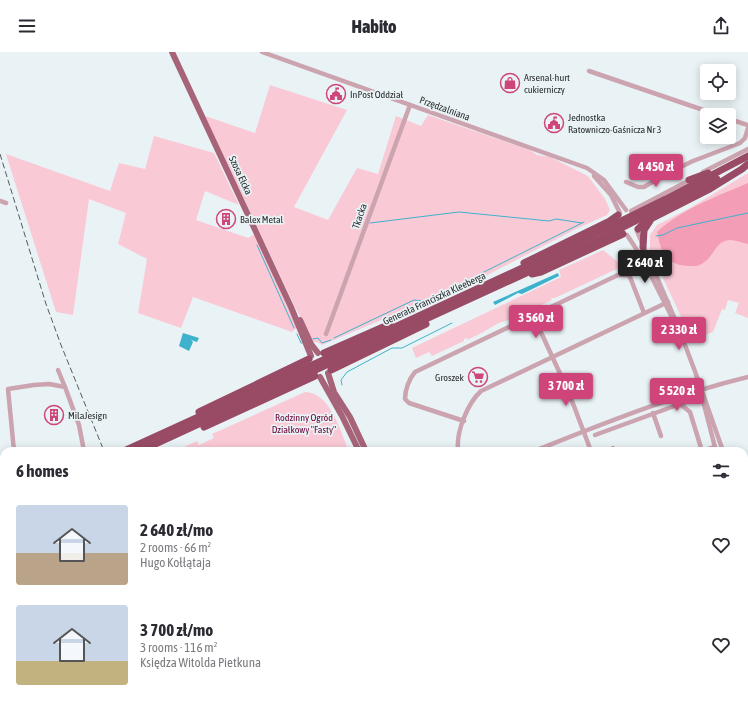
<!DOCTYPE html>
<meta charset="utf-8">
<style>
body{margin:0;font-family:"Asap Condensed",sans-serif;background:#f7f7f7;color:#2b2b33;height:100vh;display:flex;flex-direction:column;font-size:15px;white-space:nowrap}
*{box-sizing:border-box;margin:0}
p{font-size:13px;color:#7c7c81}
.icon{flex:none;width:22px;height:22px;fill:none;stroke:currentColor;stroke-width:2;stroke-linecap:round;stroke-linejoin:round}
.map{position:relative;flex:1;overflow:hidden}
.side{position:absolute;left:0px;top:395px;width:748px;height:256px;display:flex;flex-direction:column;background:#fff;border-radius:12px 12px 0 0;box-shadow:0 2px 10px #0003}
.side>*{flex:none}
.controls{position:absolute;left:700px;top:12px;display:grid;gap:8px}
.controls a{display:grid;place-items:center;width:36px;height:36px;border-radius:4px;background:#fff;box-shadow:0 2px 10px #0003;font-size:20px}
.price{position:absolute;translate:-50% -34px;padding:0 9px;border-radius:4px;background:#cf447a;color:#fff;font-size:13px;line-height:26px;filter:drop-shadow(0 1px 2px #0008)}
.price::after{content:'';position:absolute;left:50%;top:24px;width:12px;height:9px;margin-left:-6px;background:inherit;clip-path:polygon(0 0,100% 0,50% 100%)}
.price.selected{background:#222;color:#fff}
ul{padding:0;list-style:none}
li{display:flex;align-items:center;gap:12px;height:100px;padding:0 16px}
li span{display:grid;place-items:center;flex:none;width:112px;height:80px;border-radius:4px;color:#555}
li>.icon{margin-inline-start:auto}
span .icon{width:48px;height:48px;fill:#fffc;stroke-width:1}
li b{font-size:17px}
h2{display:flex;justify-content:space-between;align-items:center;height:48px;padding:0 16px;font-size:17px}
header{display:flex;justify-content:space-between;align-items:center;height:52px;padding:0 16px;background:#fff;font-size:18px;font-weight:800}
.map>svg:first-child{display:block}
.green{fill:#fac9d6}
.forest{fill:#f49db7}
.water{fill:#3eb2cc}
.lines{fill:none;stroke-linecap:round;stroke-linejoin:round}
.stream{stroke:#3eb2cc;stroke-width:1}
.minor{stroke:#cca4af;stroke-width:4.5}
.major{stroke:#a76479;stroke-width:6}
.highway{stroke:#994b65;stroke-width:7}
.rail{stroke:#565a5c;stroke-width:1;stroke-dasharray:6 3;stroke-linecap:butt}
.highway-bridge{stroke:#994b65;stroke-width:7}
.labels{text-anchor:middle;stroke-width:3.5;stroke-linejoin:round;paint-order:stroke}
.poi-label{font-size:10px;fill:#2b2e2f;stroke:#e9f2f5;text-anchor:start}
.street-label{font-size:10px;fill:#2b2e2f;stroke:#e9f2f5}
.park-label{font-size:10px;fill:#6a0135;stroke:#e9f2f5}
</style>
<header><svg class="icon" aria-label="menu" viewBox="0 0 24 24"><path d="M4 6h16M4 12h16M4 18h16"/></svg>Habito<svg class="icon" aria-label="share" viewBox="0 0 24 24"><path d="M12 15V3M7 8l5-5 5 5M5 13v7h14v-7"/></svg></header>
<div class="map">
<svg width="748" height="651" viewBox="0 0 748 651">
<rect width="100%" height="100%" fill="#e9f2f5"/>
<g class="green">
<path d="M270 33 347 58 294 155 328 168 357 116 378 122 396 64 421 74 428 63 530 98 537 103 550 105 588 124 605 147 610 158 607 163 576 177 447 244 398 261 322 293 317 290H313L294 253 205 64 255 81Z"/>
<path d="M154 84 214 101 239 153 205 139 196 168 248 186 255 182 297 275 292 280 193 245 181 276 138 261 147 207 118 192 126 161 89 147 73 263 56 260 6 102 110 139 119 111 145 117Z"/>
<path d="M748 121V266L735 261 739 251 728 248 725 258 722 257 713 280 692 288 649 196 650 195V183L657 173 690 156Z"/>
<path d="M603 198 623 214 555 246H551L552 248 516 265 512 264 513 266C508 269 502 269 497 272 487 278 478 283 467 288V286L464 287V289L432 304 429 300 416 306 412 296 561 225 559 218Z"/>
<path d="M305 340C331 341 340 379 349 399H175L197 389 199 393 214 386 212 382Z"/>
<path d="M194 647H242L244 651H196Z"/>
<path d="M491 647H698L695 651H493Z"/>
</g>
<path class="forest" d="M748 131V192C743 191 735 188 730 188 716 188 713 206 703 211 698 215 694 214 688 214 666 213 661 200 657 180 682 157 717 144 748 131Z"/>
<g class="water">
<path d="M558 221 559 224 522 242 518 241 495 253 493 250Z"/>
<path d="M183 281 199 286 197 290 191 288 193 290 189 299 179 294Z"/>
</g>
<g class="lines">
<g class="stream">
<path d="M370 171 459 160 549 169 556 167 582 171"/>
<path d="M656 184 663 183 677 176 748 161"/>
<path d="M257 193 294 276"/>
<path d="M297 282 301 291H302"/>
<path d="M334 286 414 248 422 249 432 246 584 170"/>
<path d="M313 287 318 286 322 291 331 288"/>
<path d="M342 333 341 328 347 320 392 296H402L452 271"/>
<path d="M744 608 748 607"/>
</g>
<g class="minor">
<path d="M262 0 587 116 604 128 626 158"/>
<path d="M589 19 718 63"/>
<path d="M729 67 748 73"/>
<path d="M703 120 748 97"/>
<path d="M594 124 611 143 620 161"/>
<path d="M626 130 638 135H644L664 123 693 109 740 91 745 86 748 76"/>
<path d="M0 149 6 151"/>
<path d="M631 159 690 128"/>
<path d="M637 179 674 265"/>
<path d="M627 183 641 204 682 285 696 322 716 399"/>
<path d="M533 263 569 341 591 399"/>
<path d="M326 282 410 53"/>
<path d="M58 318 65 335"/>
<path d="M697 325 723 399"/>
<path d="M677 345 680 352 689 349"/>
<path d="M653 361 661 384"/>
<path d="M464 369 409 351 405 347C405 338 409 327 415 320L618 223H627L630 225 644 261"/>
<path d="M595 383 680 352 690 360 702 399 715 395"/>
<path d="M613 396 614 399"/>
<path d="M14 399 8 337 34 333 49 332 65 335 79 373 84 399"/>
<path d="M458 399C456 380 467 352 481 339L668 250"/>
<path d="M534 399C605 371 674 343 748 325"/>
<path d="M744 419 748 418"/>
<path d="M744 426 748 425"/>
<path d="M0 438H4"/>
<path d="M744 470 748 484"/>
<path d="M744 492 748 506"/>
<path d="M0 494 4 495"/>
<path d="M744 560 748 558"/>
<path d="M744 570 748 569"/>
<path d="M77 651 78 647"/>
</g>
<g class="major">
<path d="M172 0 291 255 311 304"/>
<path d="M300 268 311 292 318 301"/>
<path d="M328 321 334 340 350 365 366 399"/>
<path d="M320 325 342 364 359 399"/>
<path d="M475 647 477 651"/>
<path d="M483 647 484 651"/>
</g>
<g class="highway">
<path d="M689 128 708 121"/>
<path d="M664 148 748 104"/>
<path d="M667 153 717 127"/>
<path d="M638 177 645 170 708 138 742 117 748 112"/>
<path d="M643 195 644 178 650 169"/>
<path d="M524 211 608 170 618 163"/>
<path d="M532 222 541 220 623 182"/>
<path d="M354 294 591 184"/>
<path d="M356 299 594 190"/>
<path d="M324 301 390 272"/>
<path d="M331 318 426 272"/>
<path d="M199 360 309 307"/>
<path d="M204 375 315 324"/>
<path d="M124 399 275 330"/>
<path d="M140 399 277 336"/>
<path d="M0 453 4 451"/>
<path d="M0 459 4 457"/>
<path d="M4 463 2 469 4 476"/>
</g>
<g class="rail">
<path d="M0 102 46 252 61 293 104 399"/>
<path d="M207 647 208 651"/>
</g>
<g class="highway-bridge">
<path d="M591 184 664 148"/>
<path d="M594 190 667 153"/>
<path d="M275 330 354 294"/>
<path d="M277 336 356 299"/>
</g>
</g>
<defs>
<symbol id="shop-ring" viewBox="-11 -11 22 22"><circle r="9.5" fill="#e9f2f5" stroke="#cf447a" stroke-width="1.5"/><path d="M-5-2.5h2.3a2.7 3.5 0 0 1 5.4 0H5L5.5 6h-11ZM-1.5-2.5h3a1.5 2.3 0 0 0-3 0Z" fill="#cf447a"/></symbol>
<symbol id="civic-ring" viewBox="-11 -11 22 22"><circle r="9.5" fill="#e9f2f5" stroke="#cf447a" stroke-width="1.5"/><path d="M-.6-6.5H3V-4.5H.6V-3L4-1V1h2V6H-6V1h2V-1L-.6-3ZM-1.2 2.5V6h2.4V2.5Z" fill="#cf447a"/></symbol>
<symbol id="building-ring" viewBox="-11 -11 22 22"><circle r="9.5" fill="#e9f2f5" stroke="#cf447a" stroke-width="1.5"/><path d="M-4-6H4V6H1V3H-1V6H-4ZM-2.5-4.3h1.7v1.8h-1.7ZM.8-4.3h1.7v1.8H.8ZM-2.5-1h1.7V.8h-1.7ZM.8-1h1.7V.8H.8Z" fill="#cf447a"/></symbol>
<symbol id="supermarket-ring" viewBox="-11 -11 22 22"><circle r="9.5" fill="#e9f2f5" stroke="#cf447a" stroke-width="1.5"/><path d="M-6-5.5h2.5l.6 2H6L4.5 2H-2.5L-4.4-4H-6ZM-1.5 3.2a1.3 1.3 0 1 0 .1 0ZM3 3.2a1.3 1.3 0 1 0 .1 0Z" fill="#cf447a"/></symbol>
</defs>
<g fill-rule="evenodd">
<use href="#shop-ring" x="499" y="20" width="22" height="22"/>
<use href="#civic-ring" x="325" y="31" width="22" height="22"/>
<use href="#civic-ring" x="543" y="60" width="22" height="22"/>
<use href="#building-ring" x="215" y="156" width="22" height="22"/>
<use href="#supermarket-ring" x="467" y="314" width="22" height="22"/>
<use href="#building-ring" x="43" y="352" width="22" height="22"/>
</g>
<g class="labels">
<g class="poi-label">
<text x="524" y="29">Arsenal-hurt<tspan x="524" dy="12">cukierniczy</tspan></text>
<text x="350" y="46">InPost Oddział</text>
<text x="568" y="69">Jednostka<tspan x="568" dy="12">Ratowniczo-Gaśnicza Nr 3</tspan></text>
<text x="240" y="171">Balex Metal</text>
<text x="464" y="329" text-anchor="end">Groszek</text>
<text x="68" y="367">MilaJesign</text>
</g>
<g class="street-label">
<text transform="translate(445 56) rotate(20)" y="4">Przędzalniana</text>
<text transform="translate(241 123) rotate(65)" y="4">Szosa Ełcka</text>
<text transform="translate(359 164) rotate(-71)" y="4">Tkacka</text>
<text transform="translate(434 246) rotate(-25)" y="4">Generała Franciszka Kleeberga</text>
</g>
<g class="park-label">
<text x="304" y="369">Rodzinny Ogród<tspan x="304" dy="12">Działkowy "Fasty"</tspan></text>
</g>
</g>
</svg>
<div class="controls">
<a><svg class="icon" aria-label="locate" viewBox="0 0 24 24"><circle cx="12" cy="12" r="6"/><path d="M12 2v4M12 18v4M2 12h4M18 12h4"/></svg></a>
<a><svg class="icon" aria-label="layers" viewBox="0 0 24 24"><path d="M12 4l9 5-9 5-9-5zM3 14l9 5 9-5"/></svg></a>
</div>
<b class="price" style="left:656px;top:136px">4 450 zł</b>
<b class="price selected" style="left:645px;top:232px">2 640 zł</b>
<b class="price" style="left:536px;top:287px">3 560 zł</b>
<b class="price" style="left:679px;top:299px">2 330 zł</b>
<b class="price" style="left:566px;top:355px">3 700 zł</b>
<b class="price" style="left:677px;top:360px">5 520 zł</b>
<section class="side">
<h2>6 homes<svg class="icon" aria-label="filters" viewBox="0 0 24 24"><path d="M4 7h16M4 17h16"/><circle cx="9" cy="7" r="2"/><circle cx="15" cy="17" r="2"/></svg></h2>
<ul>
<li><span style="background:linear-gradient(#c9d6e8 60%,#b9a48a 0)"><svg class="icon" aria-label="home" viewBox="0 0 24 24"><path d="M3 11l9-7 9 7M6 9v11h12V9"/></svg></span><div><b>2 640 zł/mo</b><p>2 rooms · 66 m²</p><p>Hugo Kołłątaja</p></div><svg class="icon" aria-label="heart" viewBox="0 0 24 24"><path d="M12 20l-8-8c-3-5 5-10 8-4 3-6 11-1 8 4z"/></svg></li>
<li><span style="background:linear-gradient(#c9d6e8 70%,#c2b280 0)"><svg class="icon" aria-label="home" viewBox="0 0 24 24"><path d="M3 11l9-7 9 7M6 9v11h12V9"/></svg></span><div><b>3 700 zł/mo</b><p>3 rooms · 116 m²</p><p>Księdza Witolda Pietkuna</p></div><svg class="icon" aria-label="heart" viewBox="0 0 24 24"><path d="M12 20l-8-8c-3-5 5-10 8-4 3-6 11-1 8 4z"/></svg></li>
</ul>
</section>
</div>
